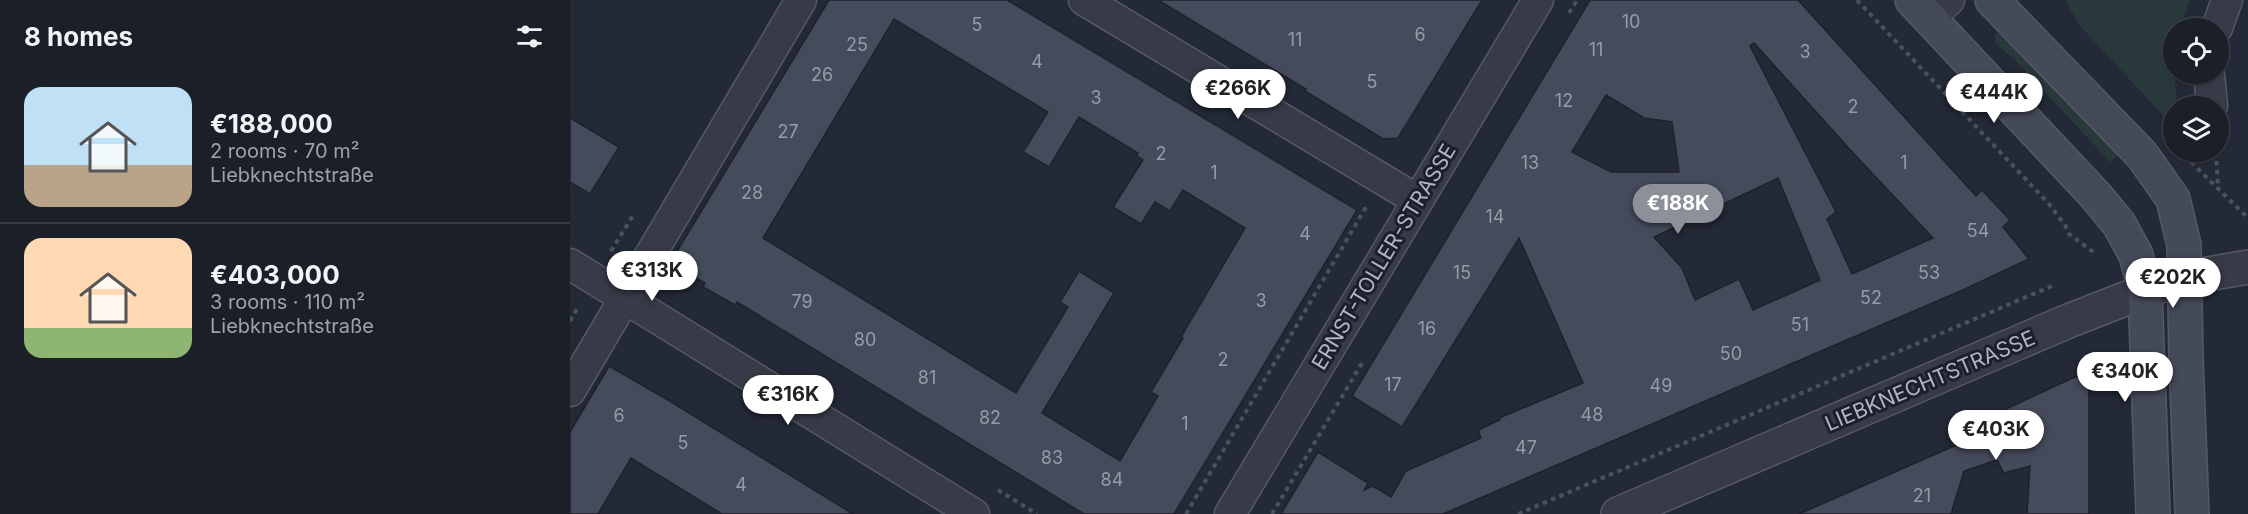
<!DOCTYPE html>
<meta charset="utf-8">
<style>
body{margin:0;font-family:Inter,sans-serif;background:#232730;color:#f1f3f6;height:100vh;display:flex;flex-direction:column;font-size:22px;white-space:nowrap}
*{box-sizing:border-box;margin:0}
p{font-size:20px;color:#9fa2a8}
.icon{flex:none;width:33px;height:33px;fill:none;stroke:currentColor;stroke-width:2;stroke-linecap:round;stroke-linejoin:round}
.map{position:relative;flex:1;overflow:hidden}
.details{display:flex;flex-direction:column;background:#1a1f28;width:570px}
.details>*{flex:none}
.buttons{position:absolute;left:1593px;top:18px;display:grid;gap:12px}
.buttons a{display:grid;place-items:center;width:66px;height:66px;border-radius:50%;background:#1a1f28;box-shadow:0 2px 4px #0004,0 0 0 2px #383d45;font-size:30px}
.price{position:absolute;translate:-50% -51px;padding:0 14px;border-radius:21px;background:#fff;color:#222;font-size:20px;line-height:39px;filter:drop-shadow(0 2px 3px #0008)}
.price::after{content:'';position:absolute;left:50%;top:36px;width:18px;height:14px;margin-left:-9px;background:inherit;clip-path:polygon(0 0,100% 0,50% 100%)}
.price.current{background:#8c9099;color:#fff}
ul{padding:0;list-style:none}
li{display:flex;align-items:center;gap:18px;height:150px;padding:0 24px}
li+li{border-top:2px solid #383d45}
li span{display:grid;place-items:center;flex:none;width:168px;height:120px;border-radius:18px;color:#555}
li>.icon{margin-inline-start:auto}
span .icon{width:72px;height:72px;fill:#fffc;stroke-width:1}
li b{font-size:26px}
h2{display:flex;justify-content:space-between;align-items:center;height:72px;padding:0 24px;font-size:26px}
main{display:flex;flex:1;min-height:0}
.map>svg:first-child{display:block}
.green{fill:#29393b}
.building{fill:#454b5b;stroke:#1e222e;stroke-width:1.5;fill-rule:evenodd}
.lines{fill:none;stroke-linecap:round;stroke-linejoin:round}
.minor-casing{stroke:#545965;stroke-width:33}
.tertiary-casing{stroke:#545965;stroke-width:36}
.secondary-casing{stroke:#545965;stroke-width:36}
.path{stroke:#475459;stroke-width:4;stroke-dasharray:4.5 4.5;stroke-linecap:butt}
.minor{stroke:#363b47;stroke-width:30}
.tertiary{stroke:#363b47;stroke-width:33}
.secondary{stroke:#454a59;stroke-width:33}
.labels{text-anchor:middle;stroke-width:6;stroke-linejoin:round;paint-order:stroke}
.number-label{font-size:18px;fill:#969ba9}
.street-label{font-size:21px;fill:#b1b6c3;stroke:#1c202c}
</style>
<main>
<section class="details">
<h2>8 homes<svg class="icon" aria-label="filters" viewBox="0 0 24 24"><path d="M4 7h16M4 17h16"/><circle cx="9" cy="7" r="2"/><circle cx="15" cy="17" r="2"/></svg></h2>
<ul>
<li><span style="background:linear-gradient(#bfe0f5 65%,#b9a48a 0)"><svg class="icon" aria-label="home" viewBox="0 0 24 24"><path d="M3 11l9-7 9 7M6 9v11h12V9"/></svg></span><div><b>€188,000</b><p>2 rooms · 70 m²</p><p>Liebknechtstraße</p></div></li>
<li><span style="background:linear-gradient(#ffd9b3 75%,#8fb573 0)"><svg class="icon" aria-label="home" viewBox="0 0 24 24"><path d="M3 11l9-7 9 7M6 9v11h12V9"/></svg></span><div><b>€403,000</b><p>3 rooms · 110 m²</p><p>Liebknechtstraße</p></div></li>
</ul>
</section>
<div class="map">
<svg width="1678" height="514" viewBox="0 0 1678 514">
<rect width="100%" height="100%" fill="#232936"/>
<g class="green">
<path d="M1495 0H1620L1610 28H1604V74L1607 106H1604L1603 126 1510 26Z"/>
<path d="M1432 32 1551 153 1540 162 1447 62 1425 43V34Z"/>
</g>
<g class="building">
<path d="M259 0H437L787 210 604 514H514L167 302 165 305 133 287 135 283 107 267 106 253ZM324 19 478 112 453 152 479 167 509 117 568 153 567 156 573 160 543 207 571 224 585 202 600 211 613 190 675 228 611 337 613 338 581 392 588 396 550 461 472 413 544 293 509 271 490 302 498 307 446 393 193 238Z"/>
<path d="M588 0H912L828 138 813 139 735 91 736 89Z"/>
<path d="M1020 0H1228L1406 196 1412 190 1440 220 1433 227 1459 259 1395 289 873 514H711L748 452 798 483 794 490 803 486 821 497 836 471 911 438 908 430 930 420 929 418 1013 383 949 238 832 427 782 396ZM1184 43 1285 155 1363 238 1282 274 1257 219 1266 212 1180 46ZM1036 95 1074 118 1102 122 1109 172H1041L1002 152ZM1208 178 1250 280 1183 310 1169 279 1125 300 1112 268 1084 237Z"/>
<path d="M0 118 49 147 20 194 0 182Z"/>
<path d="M39 366 98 400 283 514H152L61 458 28 514H0V432Z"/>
<path d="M1507 376 1519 386V514H1457L1460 466 1434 473 1427 460 1394 471 1381 514H1229L1407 436 1404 424Z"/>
</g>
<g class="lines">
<defs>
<g id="minor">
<path d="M514 0 847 200"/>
<path d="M1359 18 1379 0"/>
<path d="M1647 28 1657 0"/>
<path d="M1639 74 1642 106"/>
<path d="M0 264 404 514"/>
<path d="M0 391 231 0"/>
<path d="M660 514 968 0"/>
</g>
<path id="tertiary" d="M1048 514 1496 322 1575 291 1615 278 1678 267"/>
<g id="secondary">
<path d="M1342 0 1526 196 1549 224 1566 255 1575 291 1583 514"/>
<path d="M1422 0 1572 155 1603 199 1614 245 1616 359 1622 514"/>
</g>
</defs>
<use href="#minor" class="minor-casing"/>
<use href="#tertiary" class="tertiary-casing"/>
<use href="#secondary" class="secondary-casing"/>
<g class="path">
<path d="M1287 0 1479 204 1495 225 1499 234 1526 254"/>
<path d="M999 13 1007 0"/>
<path d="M1646 152 1648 188"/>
<path d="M1621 162 1676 216"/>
<path d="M41 251 64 214"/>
<path d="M0 321 8 307"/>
<path d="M428 490 467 514"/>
<path d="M616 514 796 207"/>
<path d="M702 514 792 363"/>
<path d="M948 514 1482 286"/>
</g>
<use href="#minor" class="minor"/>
<use href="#tertiary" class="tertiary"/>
<use href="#secondary" class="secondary"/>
</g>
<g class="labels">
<g class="number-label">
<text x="1061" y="28">10</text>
<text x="407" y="31">5</text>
<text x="850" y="41">6</text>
<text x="725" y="46">11</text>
<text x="287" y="51">25</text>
<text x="1026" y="56">11</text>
<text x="1235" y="58">3</text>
<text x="467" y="68">4</text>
<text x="252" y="81">26</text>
<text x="802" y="88">5</text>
<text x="526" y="104">3</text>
<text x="994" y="107">12</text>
<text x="1283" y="113">2</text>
<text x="218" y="138">27</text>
<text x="591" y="160">2</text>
<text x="960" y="169">13</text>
<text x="1334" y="169">1</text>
<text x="644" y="179">1</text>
<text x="182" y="199">28</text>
<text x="925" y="223">14</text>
<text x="1408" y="237">54</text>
<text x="735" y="240">4</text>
<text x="892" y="279">15</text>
<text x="1359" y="279">53</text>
<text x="1301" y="304">52</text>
<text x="691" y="307">3</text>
<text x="232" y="308">79</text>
<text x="1230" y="331">51</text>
<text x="857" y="335">16</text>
<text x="295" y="346">80</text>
<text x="1161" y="360">50</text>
<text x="653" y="366">2</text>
<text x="357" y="384">81</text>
<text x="823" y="391">17</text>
<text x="1091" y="392">49</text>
<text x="1022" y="421">48</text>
<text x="49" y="422">6</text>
<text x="420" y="424">82</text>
<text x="615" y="430">1</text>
<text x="113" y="449">5</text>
<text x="956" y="454">47</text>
<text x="482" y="464">83</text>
<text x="542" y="486">84</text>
<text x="171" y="491">4</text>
<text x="1352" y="502">21</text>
</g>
<g class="street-label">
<text transform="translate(814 257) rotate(-59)" y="7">ERNST-TOLLER-STRASSE</text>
<text transform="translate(1360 381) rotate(-23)" y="7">LIEBKNECHTSTRASSE</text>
</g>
</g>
</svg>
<div class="buttons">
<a><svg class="icon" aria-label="locate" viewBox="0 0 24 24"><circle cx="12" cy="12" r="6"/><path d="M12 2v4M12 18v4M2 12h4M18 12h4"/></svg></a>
<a><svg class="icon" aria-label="layers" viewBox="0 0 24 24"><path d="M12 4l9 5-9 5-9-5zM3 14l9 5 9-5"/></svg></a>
</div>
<b class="price" style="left:668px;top:120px">€266K</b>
<b class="price" style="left:1424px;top:124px">€444K</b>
<b class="price current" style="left:1108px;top:235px">€188K</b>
<b class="price" style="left:82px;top:302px">€313K</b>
<b class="price" style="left:1603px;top:309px">€202K</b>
<b class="price" style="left:1555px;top:403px">€340K</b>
<b class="price" style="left:218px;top:426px">€316K</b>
<b class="price" style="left:1426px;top:461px">€403K</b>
</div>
</main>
